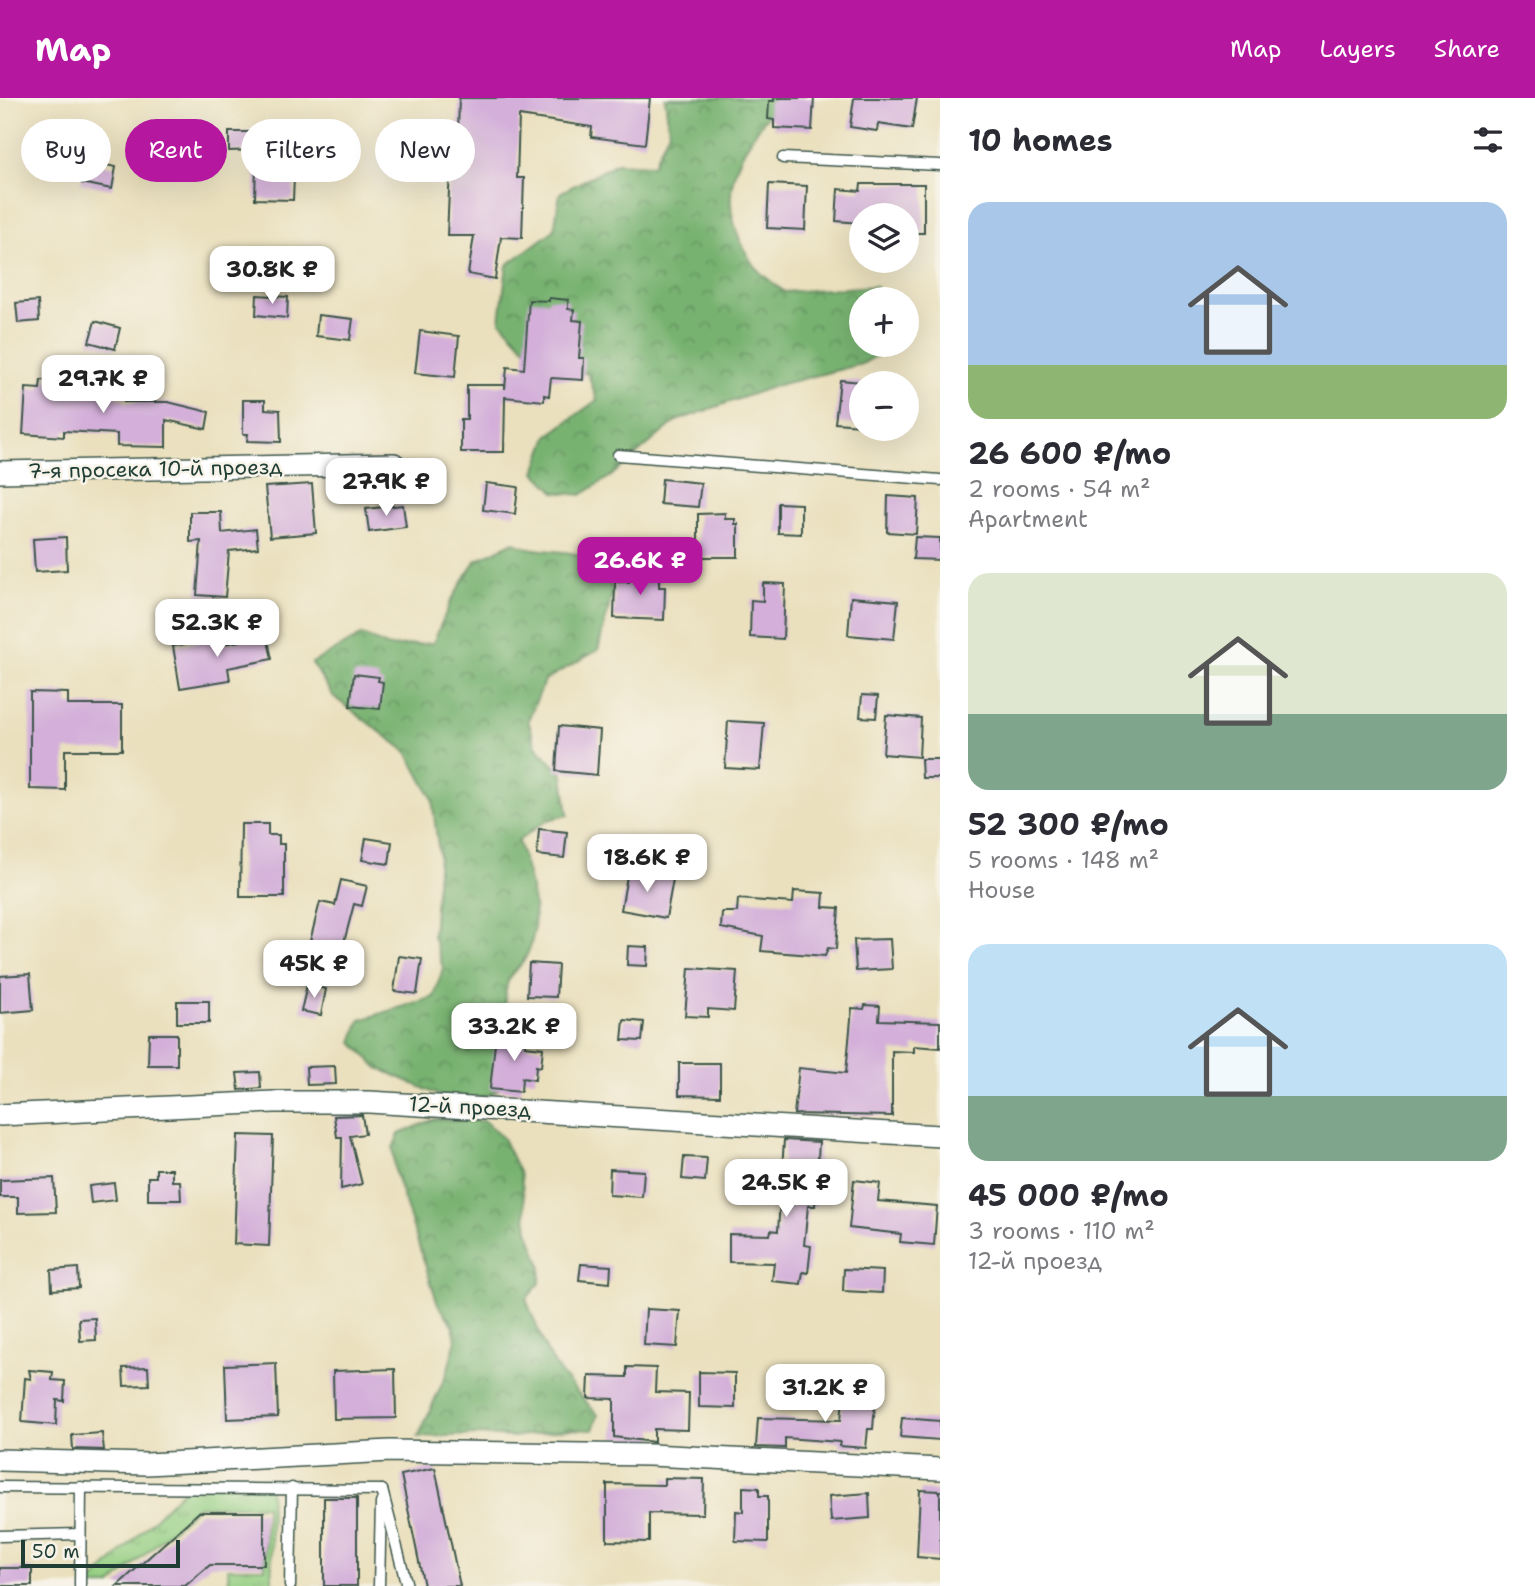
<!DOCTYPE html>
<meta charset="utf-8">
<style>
body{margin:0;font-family:"Shantell Sans",sans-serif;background:#f7f7f7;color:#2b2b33;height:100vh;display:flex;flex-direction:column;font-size:26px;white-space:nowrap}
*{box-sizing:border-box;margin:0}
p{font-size:23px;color:#7c7c81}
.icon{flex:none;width:38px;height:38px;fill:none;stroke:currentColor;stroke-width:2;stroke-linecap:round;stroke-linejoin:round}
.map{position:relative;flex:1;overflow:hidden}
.sheet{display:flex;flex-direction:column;background:#fff;width:595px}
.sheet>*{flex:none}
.guide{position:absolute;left:21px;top:21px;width:665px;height:63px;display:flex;gap:14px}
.fabs{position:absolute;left:849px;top:105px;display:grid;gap:14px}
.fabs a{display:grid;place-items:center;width:70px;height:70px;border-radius:50%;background:#fff;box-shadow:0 7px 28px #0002;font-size:35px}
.scale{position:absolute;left:21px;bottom:18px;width:159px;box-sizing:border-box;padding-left:7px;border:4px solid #1f3d34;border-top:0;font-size:19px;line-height:24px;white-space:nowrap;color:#1f3d34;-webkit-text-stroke:5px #f7f3e8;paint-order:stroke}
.price{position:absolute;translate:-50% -60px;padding:0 16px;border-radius:14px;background:#fff;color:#222;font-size:23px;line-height:46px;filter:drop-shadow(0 2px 4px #0008)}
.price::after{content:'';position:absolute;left:50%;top:42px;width:21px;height:16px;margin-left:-10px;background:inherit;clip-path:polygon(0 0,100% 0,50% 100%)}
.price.on{background:#b5179e;color:#fff}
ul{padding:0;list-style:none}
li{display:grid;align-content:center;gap:14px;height:371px;padding:0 28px}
li span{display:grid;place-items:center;height:217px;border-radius:21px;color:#555}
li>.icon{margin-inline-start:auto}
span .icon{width:126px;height:126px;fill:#fffc;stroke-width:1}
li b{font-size:30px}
h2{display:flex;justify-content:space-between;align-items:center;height:84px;padding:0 28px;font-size:30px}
.pill{padding:0 24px;border-radius:32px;background:#fff;box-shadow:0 7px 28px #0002;font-size:24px;line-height:63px}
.pill.on{background:#b5179e;color:#fff}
header{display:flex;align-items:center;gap:42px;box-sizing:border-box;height:98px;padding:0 35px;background:#b5179e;color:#fff}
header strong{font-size:33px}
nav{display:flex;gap:38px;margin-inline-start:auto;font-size:24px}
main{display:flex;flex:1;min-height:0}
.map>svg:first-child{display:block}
.grass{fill:url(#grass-tufts);stroke:#5a865c;stroke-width:2}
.forest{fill:url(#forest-crowns);stroke:#4c7852;stroke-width:2}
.building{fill:#d3afd9}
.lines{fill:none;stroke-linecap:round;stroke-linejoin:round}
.lane-casing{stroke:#3d5549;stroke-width:13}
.street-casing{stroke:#3d5549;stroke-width:24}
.lane{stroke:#fff;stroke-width:10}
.street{stroke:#fff;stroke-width:21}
.labels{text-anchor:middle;stroke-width:5;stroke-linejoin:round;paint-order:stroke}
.street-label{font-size:21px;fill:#1f3d34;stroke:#f7f3e8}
</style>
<header>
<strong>Map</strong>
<nav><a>Map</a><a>Layers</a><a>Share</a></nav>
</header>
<main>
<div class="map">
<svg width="940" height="1488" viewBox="0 0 940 1488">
<defs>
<pattern id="grass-tufts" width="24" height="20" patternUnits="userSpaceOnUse" patternTransform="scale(1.75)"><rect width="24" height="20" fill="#95cf83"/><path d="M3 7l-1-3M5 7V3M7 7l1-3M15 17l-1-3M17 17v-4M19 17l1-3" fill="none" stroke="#79a96c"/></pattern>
<pattern id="forest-crowns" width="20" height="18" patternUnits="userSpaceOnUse" patternTransform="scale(1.75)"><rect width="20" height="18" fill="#78b271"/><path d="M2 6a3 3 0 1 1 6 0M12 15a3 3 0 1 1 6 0" fill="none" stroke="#62925e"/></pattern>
</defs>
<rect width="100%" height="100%" fill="#f7f3e8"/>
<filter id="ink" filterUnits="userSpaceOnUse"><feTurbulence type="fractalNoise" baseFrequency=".0143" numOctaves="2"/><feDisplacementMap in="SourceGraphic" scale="14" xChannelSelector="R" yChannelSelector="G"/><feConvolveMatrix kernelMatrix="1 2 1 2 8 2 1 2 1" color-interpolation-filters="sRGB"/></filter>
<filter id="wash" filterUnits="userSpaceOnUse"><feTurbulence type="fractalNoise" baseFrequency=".00686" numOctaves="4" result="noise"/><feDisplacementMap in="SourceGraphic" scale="28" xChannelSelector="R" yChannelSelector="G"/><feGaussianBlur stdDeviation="1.57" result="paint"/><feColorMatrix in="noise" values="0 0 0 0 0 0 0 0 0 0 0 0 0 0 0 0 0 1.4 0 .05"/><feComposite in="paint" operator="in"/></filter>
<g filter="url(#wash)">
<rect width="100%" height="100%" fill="#eae0bd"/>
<path class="grass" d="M270 1384 272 1485H229L228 1470H265L266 1408H198L110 1488H88L187 1388Z"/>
<g class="forest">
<path d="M665 0H781C736 57 710 96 752 165 759 176 774 185 784 194L876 188 879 201H861V247H888V251L862 266 778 287 676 323 611 378 581 397 555 394 535 374 548 338 597 302 588 276 537 262 500 223 507 167 554 132 560 95 617 65 653 67 669 33Z"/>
<path d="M514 444C537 459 579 446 599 468 604 474 609 484 613 492L598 552 545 582 528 622 536 648 563 677 568 717 547 722 518 743C530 781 546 827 523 864 519 870 511 874 509 881 499 900 510 961 513 984L479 1002 445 1000 378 970 352 944 360 922 434 899 443 870 433 837 439 757 432 700 407 654 334 599 312 565 362 537 389 549 433 545 451 503 475 463Z"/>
<path d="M434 1021 484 1023 503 1040 521 1078 528 1132 541 1168 540 1185 526 1201 547 1254 561 1276 598 1317 593 1332 568 1331 514 1339 479 1337 418 1339 447 1275 456 1242 453 1227 438 1206 395 1074 393 1050 399 1036Z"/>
</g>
<g id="blocks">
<g class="building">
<path d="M459 0H650L645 46 591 39 592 29 519 18 517 80H524L522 140 501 139 495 181 468 176 474 138H447L450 70H457Z"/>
<path d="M774 0H814L812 32 774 30V22L768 21 769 3H774Z"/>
<path d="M854 0H917L912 31 878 26 877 33 850 29Z"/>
<path d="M229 34H257V52L229 53Z"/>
<path d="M282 56H295L293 102 255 101 256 66Z"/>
<path d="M85 63 116 69 112 91 81 85Z"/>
<path d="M769 86 807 88 805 132 767 130Z"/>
<path d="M861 86H924V135H906V117H861V125L836 123 838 91 860 93Z"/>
<path d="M257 197 288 199 287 220 256 217Z"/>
<path d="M549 200 568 202V211L574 212 573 222 582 223 579 260H584L583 282 551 280 549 298 544 297V303L505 299 504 354H461V321H467V287H505V291L507 269 524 271 529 202 549 203Z"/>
<path d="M38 203 39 223 18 225 16 205Z"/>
<path d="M318 217 353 221 350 242 316 238Z"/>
<path d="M95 223 120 230 115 251 89 244Z"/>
<path d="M420 233 459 238 455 279 415 275Z"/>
<path d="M41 282 58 283V289L117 292 116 300 124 301V304H168L209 314 206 331 166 322V349L117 348V336L64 333V339L23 336 26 290 40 291Z"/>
<path d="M840 282 861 284V327L835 325Z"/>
<path d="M243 302H265V311L280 312 281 344 247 343 248 336H243Z"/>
<path d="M662 381 701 385 698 409 660 406Z"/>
<path d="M486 385 518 389 515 416 483 412Z"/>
<path d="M312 386 316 435 270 439 265 389Z"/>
<path d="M888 398 918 400 916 436 887 434Z"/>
<path d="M778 405 801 406V436L778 435Z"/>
<path d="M403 407 406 429 369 434 366 411Z"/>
<path d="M190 414H221L222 435 256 431 258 450 229 453 225 499 197 497 201 443 190 444Z"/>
<path d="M725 415V421H735V426H738V459H698V416Z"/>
<path d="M66 439 67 472 35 474 33 441Z"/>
<path d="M915 439 940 440V462L913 461Z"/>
<path d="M629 472H659V489H665L664 522 614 520 615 484H629Z"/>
<path d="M763 485 785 486 783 541 750 539 751 502 763 503Z"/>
<path d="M851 499 898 503 894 541 848 537Z"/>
<path d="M267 538 272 561 228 570 230 582 180 590 173 548 224 540V546Z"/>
<path d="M354 576 379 579 378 583 383 584 380 611 350 608Z"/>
<path d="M30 594 68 595V607H122V652H65V692L30 691Z"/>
<path d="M862 597 878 598 876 620 860 619Z"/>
<path d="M886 617 921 620 919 659 883 656Z"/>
<path d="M728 623 764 625 760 672 725 670Z"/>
<path d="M559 628 600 632 597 677 556 673Z"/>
<path d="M921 661H940V680H922Z"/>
<path d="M241 726H268V737H279V746H284V799H240Z"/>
<path d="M539 731 567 734 564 760 537 757Z"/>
<path d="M366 740 392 744 389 766 362 762Z"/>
<path d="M628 772 673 781 666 820 621 812Z"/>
<path d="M341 782 367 788 362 808 354 806 343 848 330 845 328 856 308 851 320 804 335 807Z"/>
<path d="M794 793 824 795 823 809 839 810 836 851 828 850 825 858 761 853 763 838 721 830 722 814H737L738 801 793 805Z"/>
<path d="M890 841 892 871 856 873 854 842Z"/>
<path d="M628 848 648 849 647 868 627 867Z"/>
<path d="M399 858 422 861 417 896 394 893Z"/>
<path d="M529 865 558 867 556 899 527 898Z"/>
<path d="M689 870 737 873 734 913 708 911V919L685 918Z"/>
<path d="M30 876 33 912 0 915V878Z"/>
<path d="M307 887 326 891 321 917 301 913Z"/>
<rect x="177" y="903" width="32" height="22"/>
<path d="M865 907 880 908 879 922 940 924V950L914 948V954L892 953V1018L794 1016 799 970 846 975 852 910 864 911Z"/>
<path d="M624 922 644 924 642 943 622 942Z"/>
<path d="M149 936H177V967H148Z"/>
<path d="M496 936 525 939V948L543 950 541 969 536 968 535 982 522 980 521 994 490 991Z"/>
<path d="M679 965H720V998L679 997Z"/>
<path d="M335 968 336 986 307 987 306 969Z"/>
<path d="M260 974 261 990 239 992 237 975Z"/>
<path d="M362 1017 365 1036 350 1038 362 1086 341 1091 342 1039H337L334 1018Z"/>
<path d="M238 1037 273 1038 269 1148 234 1146Z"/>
<path d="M784 1042 819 1044 815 1108H808L804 1147 811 1148 808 1175 803 1174 801 1186 772 1183 774 1165 729 1164V1136L770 1137 771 1132 778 1133Z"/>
<path d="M684 1059 707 1060 705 1083 682 1081Z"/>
<path d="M156 1071H172V1083H180L181 1102H148V1079H156Z"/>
<path d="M610 1071 644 1073 642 1099 609 1097Z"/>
<path d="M54 1080 56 1114 18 1115V1099H0V1082Z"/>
<path d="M854 1082 880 1085 878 1103 937 1108 934 1147 900 1144 901 1136 849 1130Z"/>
<path d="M114 1085 116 1102 91 1105 89 1088Z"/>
<path d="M581 1166 611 1168 610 1185 579 1182Z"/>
<path d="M78 1170 79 1190 52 1192 51 1172Z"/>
<path d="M844 1171 883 1173 882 1195 843 1193Z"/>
<path d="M646 1211 680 1213 677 1249 644 1247Z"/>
<path d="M95 1220 96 1242 80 1243 79 1221Z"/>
<path d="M276 1265 278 1319 227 1321 225 1267Z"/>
<path d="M148 1269 149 1287 124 1288 123 1270Z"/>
<path d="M627 1269 656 1270 655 1294 689 1295 688 1332 654 1331V1344L614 1339V1301L588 1300 589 1278 627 1279Z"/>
<path d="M395 1271 396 1320 334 1321 333 1273Z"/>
<path d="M29 1272 53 1274 52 1282 65 1283 64 1303 57 1302 56 1327 22 1324 25 1280 31 1281Z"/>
<path d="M699 1274 735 1275V1310L699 1309Z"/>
<path d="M844 1290 876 1292 873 1331H868L866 1350 839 1348 840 1344 785 1340V1350L756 1349 758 1320 841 1322Z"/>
<path d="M902 1320 940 1323V1342L900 1339Z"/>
<path d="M102 1335 104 1352 73 1351 72 1337Z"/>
<path d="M435 1370 460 1488H424L401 1377Z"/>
<path d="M664 1380 704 1381 703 1416 649 1415V1444L607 1443V1386L664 1387Z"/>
<path d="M743 1389 759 1390V1398H768V1444L735 1443 736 1413 743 1414Z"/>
<path d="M920 1392 940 1393V1461L917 1459Z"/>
<path d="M869 1395 870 1420 831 1423 829 1398Z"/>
<rect x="324" y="1400" width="33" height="88"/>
<path d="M199 1414H264V1467H210L185 1488H117Z"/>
<rect x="0" y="1470" width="32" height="18"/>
</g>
</g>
</g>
<g filter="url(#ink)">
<use href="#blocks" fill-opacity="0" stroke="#3d5549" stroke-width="2"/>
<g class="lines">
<defs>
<g id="lane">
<path d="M783 60 940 67"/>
<path d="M618 357 940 382"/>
<path d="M0 1389 382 1392"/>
<path d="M382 1392 407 1488"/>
<path d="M0 1438 80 1436"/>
<path d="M80 1488 81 1389"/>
<path d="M290 1488 292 1390"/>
<path d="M379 1488 381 1405"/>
</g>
<g id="street">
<path d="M0 374 394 366"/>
<path d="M0 1017 274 1004H369L940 1038"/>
<path d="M0 1362 147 1366 390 1353 650 1357 940 1371"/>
</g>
</defs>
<use href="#lane" class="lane-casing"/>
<use href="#street" class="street-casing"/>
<use href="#lane" class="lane"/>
<use href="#street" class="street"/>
</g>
</g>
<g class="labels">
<g class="street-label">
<text transform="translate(155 371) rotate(-1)" y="7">7-я просека 10-й проезд</text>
<text transform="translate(470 1009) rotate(3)" y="7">12-й проезд</text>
</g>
</g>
</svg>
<div class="fabs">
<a><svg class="icon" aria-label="layers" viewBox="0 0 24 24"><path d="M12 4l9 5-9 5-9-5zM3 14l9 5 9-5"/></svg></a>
<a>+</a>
<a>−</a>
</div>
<div class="scale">50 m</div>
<b class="price" style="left:272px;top:208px">30.8K ₽</b>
<b class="price" style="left:103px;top:317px">29.7K ₽</b>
<b class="price" style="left:386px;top:420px">27.9K ₽</b>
<b class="price on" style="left:640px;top:499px">26.6K ₽</b>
<b class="price" style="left:217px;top:561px">52.3K ₽</b>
<b class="price" style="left:647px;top:796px">18.6K ₽</b>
<b class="price" style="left:314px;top:902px">45K ₽</b>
<b class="price" style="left:514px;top:965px">33.2K ₽</b>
<b class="price" style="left:786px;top:1121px">24.5K ₽</b>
<b class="price" style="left:825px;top:1326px">31.2K ₽</b>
<div class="guide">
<a class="pill">Buy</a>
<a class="pill on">Rent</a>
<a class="pill">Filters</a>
<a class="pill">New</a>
</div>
</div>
<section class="sheet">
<h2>10 homes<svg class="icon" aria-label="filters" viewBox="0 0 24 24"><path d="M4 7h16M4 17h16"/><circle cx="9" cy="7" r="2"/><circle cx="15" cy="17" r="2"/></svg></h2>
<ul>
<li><span style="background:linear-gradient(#a9c7e8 75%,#8fb573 0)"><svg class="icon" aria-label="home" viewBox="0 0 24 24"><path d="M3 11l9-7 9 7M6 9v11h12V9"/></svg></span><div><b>26 600 ₽/mo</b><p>2 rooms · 54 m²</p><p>Apartment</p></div></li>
<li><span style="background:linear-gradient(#dfe7d0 65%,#7fa58c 0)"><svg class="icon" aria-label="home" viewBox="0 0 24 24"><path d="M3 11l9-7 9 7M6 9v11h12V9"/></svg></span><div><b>52 300 ₽/mo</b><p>5 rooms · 148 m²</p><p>House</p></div></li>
<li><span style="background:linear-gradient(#bfe0f5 70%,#7fa58c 0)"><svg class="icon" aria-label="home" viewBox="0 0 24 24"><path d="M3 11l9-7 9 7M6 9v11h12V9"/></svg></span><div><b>45 000 ₽/mo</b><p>3 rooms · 110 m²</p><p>12-й проезд</p></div></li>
</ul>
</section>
</main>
